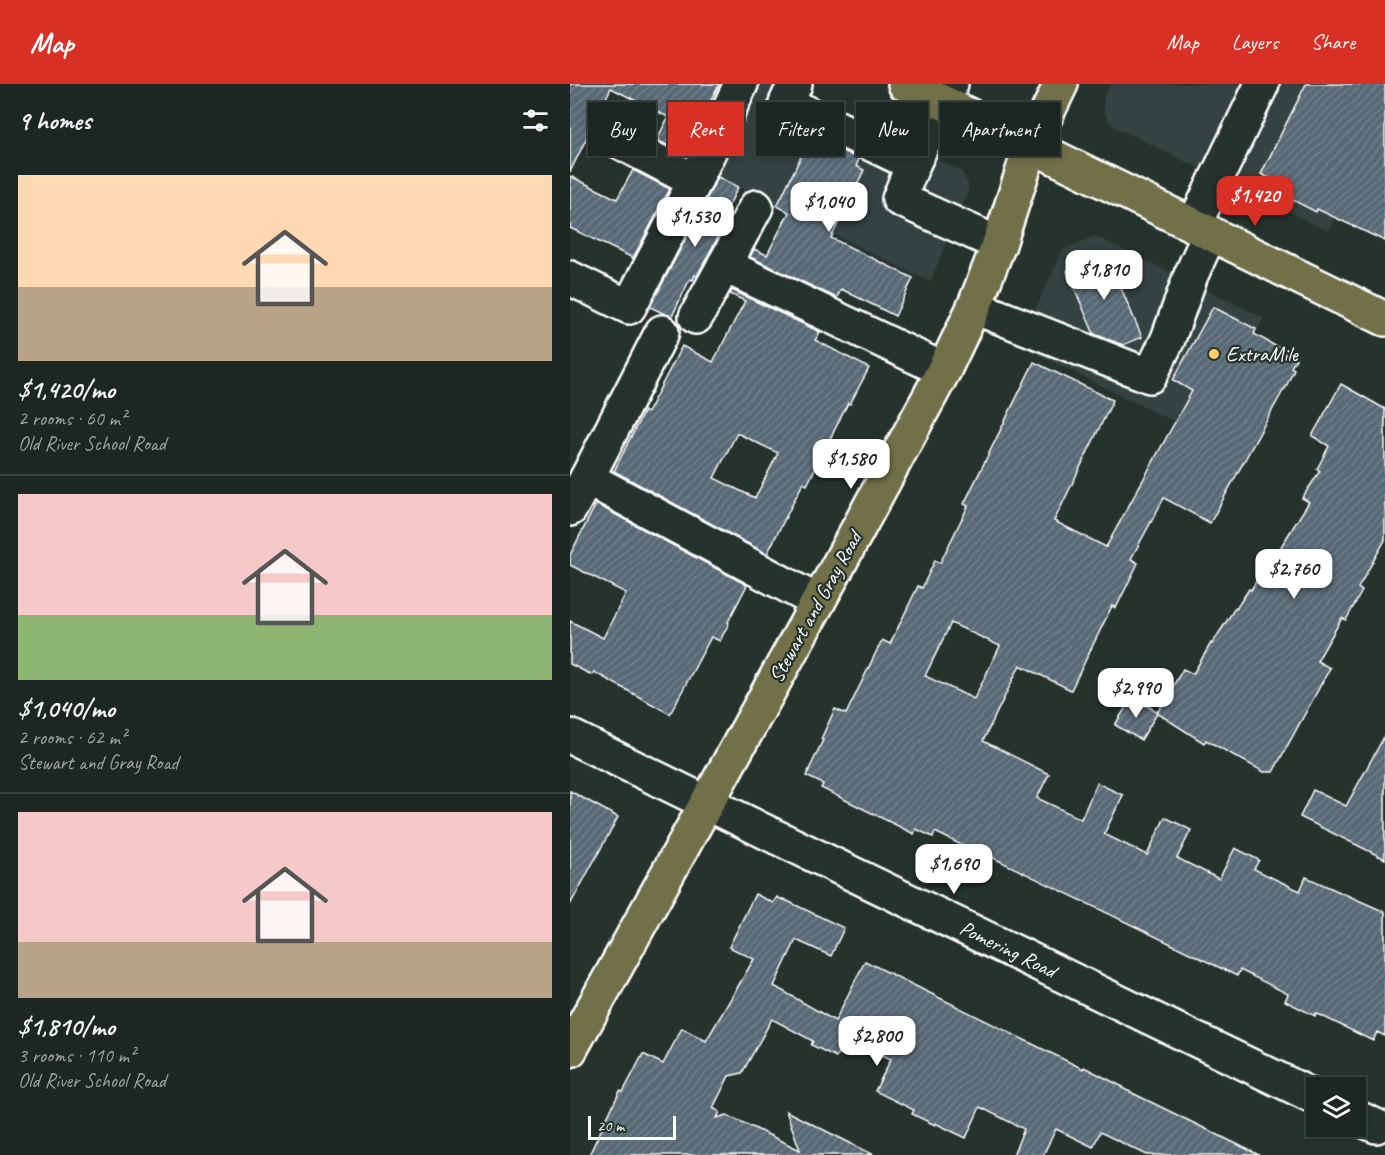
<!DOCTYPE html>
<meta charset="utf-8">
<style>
body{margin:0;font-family:Caveat,sans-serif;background:#252e2a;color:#f1f3f6;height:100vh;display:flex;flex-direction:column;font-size:22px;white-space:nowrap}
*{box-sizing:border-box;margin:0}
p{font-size:20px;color:#a0a5a5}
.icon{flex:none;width:33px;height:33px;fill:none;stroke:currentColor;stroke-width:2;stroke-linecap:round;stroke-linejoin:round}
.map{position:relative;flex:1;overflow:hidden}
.drawer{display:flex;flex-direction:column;background:#1c2622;width:570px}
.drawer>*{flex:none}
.top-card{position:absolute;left:18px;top:18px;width:570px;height:54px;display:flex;gap:12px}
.fabs{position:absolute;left:736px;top:993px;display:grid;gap:12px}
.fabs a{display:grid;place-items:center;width:60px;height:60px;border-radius:0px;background:#1c2622;box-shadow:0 3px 9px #0003,0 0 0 2px #3a4340;font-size:30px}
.scale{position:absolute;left:18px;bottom:15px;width:88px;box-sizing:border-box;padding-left:6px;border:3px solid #fff;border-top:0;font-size:16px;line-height:21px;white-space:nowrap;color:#fff;-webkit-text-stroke:4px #26332d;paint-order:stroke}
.price{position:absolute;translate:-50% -51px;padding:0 14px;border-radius:12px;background:#fff;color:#222;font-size:20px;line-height:39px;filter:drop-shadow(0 2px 3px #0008)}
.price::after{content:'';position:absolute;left:50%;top:36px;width:18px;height:14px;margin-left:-9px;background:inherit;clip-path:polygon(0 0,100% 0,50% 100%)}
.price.current{background:#d93025;color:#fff}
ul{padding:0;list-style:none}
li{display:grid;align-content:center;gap:12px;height:318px;padding:0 18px}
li+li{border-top:2px solid #3a4340}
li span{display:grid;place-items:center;height:186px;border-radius:0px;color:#555}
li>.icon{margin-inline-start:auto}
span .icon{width:108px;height:108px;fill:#fffc;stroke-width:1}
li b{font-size:26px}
h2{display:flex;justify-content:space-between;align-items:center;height:72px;padding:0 18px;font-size:26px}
.tag{padding:0 21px;border-radius:0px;background:#1c2622;box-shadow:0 3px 9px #0003,0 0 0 2px #3a4340;font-size:21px;line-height:54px}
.tag.current{background:#d93025;color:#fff}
header{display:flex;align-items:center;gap:36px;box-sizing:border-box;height:84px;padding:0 30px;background:#d93025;color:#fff}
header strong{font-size:28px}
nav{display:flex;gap:33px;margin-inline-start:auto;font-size:21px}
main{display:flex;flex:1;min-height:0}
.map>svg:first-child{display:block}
.built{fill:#354343}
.building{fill:url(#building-hatch);stroke:#fff;stroke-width:1.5;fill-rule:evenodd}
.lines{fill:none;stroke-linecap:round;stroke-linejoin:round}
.minor-casing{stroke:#fff;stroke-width:38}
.major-casing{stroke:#fff;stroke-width:38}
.minor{stroke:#26332d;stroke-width:33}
.major{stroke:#71704a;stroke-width:33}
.poi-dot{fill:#ffd166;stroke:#26332d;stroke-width:2}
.labels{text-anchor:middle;stroke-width:4.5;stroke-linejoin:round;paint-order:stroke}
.poi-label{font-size:21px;fill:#fff;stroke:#26332d;text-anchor:start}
.street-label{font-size:21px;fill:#fff;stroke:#26332d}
</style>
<header>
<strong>Map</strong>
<nav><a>Map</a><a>Layers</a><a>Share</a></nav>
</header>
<main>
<section class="drawer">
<h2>9 homes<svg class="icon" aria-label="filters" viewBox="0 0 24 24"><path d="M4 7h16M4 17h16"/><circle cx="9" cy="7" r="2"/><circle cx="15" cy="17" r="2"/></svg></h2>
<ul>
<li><span style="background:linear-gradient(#ffd9b3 60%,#b9a48a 0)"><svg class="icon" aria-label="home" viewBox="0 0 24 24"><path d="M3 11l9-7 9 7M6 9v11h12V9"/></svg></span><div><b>$1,420/mo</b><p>2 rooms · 60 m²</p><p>Old River School Road</p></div></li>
<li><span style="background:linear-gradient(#f6c9c9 65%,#8fb573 0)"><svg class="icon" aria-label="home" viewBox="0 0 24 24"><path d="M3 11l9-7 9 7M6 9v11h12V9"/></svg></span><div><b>$1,040/mo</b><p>2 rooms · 62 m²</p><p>Stewart and Gray Road</p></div></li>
<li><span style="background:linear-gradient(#f6c9c9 70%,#b9a48a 0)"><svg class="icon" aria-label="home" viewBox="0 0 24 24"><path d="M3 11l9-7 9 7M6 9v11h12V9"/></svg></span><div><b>$1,810/mo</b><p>3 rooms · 110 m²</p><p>Old River School Road</p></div></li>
</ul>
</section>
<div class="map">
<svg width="815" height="1071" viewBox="0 0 815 1071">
<defs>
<pattern id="building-hatch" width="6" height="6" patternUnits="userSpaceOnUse" patternTransform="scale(1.5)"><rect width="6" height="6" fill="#596976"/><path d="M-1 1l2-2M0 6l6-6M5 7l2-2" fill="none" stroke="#72808b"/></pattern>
</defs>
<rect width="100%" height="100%" fill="#26332d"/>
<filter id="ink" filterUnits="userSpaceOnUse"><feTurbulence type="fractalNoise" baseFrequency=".0167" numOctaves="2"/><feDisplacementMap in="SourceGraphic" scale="12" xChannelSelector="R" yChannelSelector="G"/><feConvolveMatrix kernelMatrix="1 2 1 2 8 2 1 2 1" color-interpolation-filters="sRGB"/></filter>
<g filter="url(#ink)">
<g class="built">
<path d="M189 0H213L391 87 398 99V107L360 198 143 90Z"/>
<path d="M541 0H815V32L758 147 545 43 539 37 535 30 533 21 534 13Z"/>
<path d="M525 152 694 234 629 350 449 261 493 166Z"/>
</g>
<g class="building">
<path d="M0 0H149L130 38 132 39 116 71 87 56 98 33 41 4 26 34 18 42 17 53 0 88Z"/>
<path d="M736 0H815V157L747 125 746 128 713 111 717 103 691 90Z"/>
<path d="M241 52 289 75 286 82 294 86 261 154 343 194 325 232 271 205 267 214 180 173 184 165 197 171 219 128 207 122Z"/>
<path d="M63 86 100 105 63 174 0 144V92L47 115Z"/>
<path d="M148 93 168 103 146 147 150 149 127 192 125 191 123 196 120 195 102 232 95 230 80 223Z"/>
<path d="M536 169 572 253 553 261 524 250 497 187Z"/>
<path d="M162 206 250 248 245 256 299 284 280 320 278 319 237 401 233 399 197 470 44 387 74 327 77 329 112 262 143 278 175 217 160 210ZM167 349 208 369 185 414 144 394Z"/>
<path d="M643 223 686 245 684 250 718 269 717 270 726 275 721 283 724 285 715 305H714L640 439 594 414 561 475 568 479 546 524 542 522 501 606 450 581 413 657 479 690 467 714 511 735 527 699 553 711 534 750 577 771 595 733 621 746 607 774 649 795 665 764 689 776 684 785 730 807 736 793 815 828V952L807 948 803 957 746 929 745 932 715 917 718 910 670 886 667 892 405 765 404 767 365 748 363 753 346 745 344 750 251 704 253 700 236 692 253 656 251 655 265 625 276 630 312 556 320 560 348 502 352 504 365 476 370 479 398 422 394 420 464 278 543 316 484 437 536 463 622 307 603 296ZM381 539 430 562 404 615 355 592Z"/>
<path d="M771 300 815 325V456L788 504 792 507 776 536 772 534 747 577 760 584 703 688H694L636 656 634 659 587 629 613 585 623 590 641 559 642 560 665 524 666 525 679 505 681 506 693 486 695 488 739 418 732 414 750 387 747 385 759 362 742 352Z"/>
<path d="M26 420 177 501 158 538 159 539 150 557 141 553 100 630 24 588 22 591 0 580V537L33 554 56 509 0 481V471Z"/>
<path d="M562 613 588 628 571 656 545 641Z"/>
<path d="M815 651V775L730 733 743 706 776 722Z"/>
<path d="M0 707 48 733 0 821Z"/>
<path d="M185 810 203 819 207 813 213 816V815L274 844 261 872 226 856 204 902 265 937 295 877 513 985 514 983 553 1003 552 1004 689 1071H577L530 1048 523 1063 486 1045 473 1071H443L454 1045 410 1023 396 1054 365 1039V1041L342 1030 344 1026 305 1007 321 975 275 953 266 973 241 961 243 957 202 935 172 989 159 992 143 1024 150 1028 147 1034 157 1031 230 1066 216 1027 304 1071H19L50 1007 53 1008 73 970 93 980 112 944 136 957 184 875 159 863Z"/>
</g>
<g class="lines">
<defs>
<g id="minor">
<path d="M225 0 216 19 343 80 381 0"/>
<path d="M35 50 125 97"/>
<path d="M343 80 329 115 429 160"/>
<path d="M624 141 692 0"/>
<path d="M154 181 374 286"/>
<path d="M0 194 59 223 125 97 171 0"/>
<path d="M404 223 580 292 598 255 621 191 640 149"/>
<path d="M126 233 186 123"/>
<path d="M92 248 17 394 248 518"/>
<path d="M0 425 17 394"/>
<path d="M0 652 198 749 747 1014"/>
<path d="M786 1033 806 1042"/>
</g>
<g id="major">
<path d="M335 0 815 235"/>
<path d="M0 966 263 491 374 286 404 223 429 160 461 62 491 0"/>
</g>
</defs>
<use href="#minor" class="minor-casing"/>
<use href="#major" class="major-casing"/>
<use href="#minor" class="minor"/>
<use href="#major" class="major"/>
</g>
</g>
<circle class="poi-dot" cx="644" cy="270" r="6"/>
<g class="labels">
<g class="poi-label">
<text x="656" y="277">ExtraMile</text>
</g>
<g class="street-label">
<text transform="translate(245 523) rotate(-61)" y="7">Stewart and Gray Road</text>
<text transform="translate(438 865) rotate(26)" y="7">Pomering Road</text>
</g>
</g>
</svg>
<div class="fabs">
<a><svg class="icon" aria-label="layers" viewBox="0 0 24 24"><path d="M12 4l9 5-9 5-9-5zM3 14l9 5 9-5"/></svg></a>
</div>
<div class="scale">20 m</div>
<b class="price current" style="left:685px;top:143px">$1,420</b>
<b class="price" style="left:259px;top:149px">$1,040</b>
<b class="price" style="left:125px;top:164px">$1,530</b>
<b class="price" style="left:534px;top:217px">$1,810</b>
<b class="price" style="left:281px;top:406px">$1,580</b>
<b class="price" style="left:724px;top:516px">$2,760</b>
<b class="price" style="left:566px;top:635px">$2,990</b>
<b class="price" style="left:384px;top:811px">$1,690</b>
<b class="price" style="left:307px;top:983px">$2,800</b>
<div class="top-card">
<a class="tag">Buy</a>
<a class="tag current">Rent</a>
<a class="tag">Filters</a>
<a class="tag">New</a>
<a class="tag">Apartment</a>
</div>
</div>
</main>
